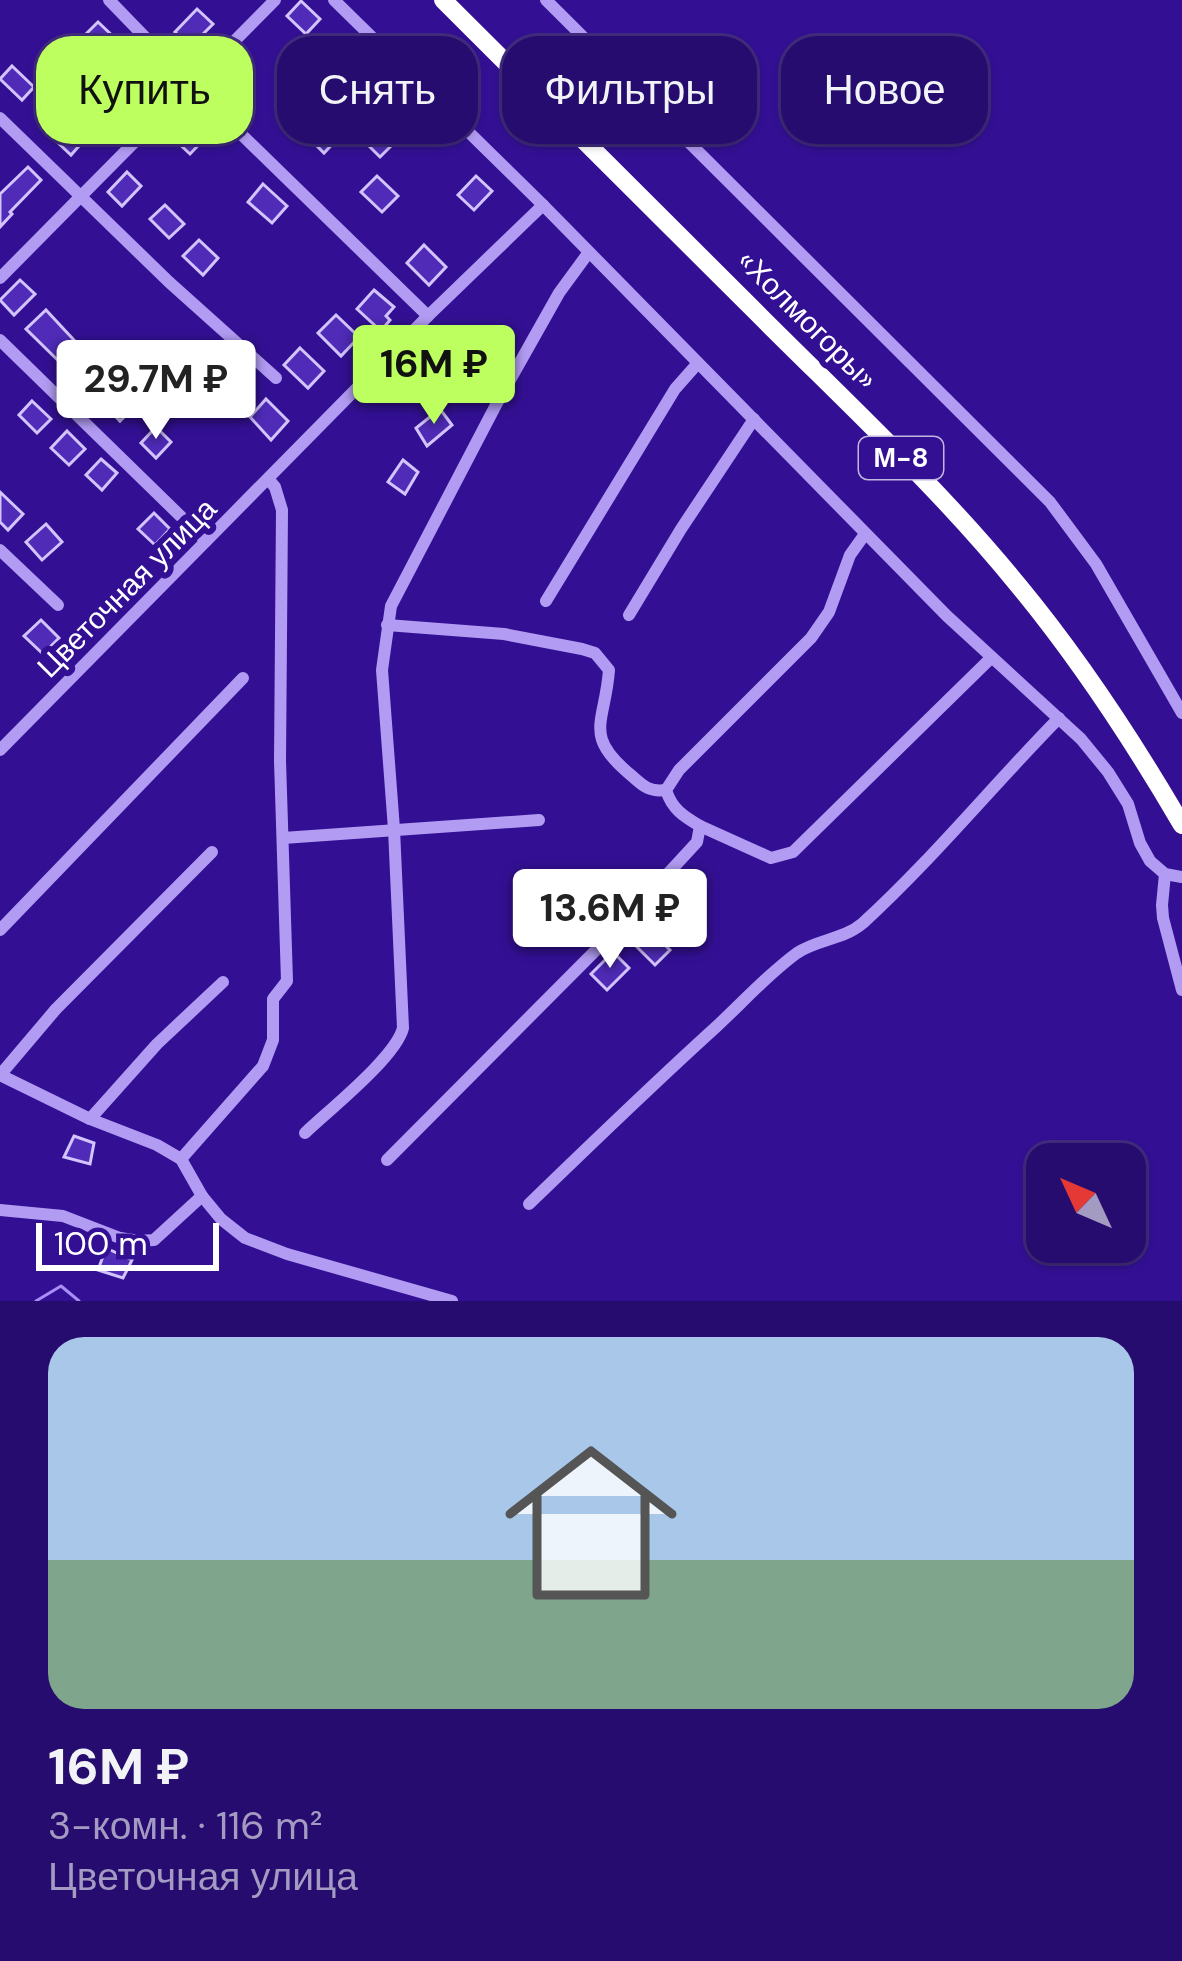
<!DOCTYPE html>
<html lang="ru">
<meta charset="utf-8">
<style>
body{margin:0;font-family:"DM Sans",sans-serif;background:#2e1573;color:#f1f3f6;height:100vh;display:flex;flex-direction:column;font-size:45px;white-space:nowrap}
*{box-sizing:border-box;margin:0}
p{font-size:39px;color:#a49bc2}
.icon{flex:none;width:66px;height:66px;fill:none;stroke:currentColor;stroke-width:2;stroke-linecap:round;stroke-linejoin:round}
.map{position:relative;height:1301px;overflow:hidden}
.sheet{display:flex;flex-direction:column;background:#260c6e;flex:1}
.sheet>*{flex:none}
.guide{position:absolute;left:36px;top:36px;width:1110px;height:108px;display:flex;gap:24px}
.needle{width:78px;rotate:314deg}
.buttons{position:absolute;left:1026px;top:1143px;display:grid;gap:24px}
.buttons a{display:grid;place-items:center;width:120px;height:120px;border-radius:24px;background:#260c6e;box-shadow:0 3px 9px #0004,0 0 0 3px #422c81;font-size:60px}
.scale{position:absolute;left:36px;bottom:30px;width:183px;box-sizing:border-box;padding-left:12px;border:6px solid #fff;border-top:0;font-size:33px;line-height:42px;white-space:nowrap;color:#fff;-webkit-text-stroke:9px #331093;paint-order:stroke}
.price{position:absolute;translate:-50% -102px;padding:0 27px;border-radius:12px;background:#fff;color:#222;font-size:39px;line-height:78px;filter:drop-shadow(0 3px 6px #0008)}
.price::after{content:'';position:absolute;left:50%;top:72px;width:36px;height:27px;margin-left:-18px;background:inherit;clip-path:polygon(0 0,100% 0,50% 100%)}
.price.on{background:#bcff5f;color:#111}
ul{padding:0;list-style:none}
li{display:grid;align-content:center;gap:24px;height:636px;padding:0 48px}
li+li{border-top:3px solid #422c81}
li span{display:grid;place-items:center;height:372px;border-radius:36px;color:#555}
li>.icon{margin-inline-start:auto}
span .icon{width:216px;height:216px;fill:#fffc;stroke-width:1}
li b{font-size:51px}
.pill{padding:0 42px;border-radius:36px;background:#260c6e;box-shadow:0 3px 9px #0004,0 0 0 3px #422c81;font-size:42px;line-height:108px}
.pill.on{background:#bcff5f;color:#111}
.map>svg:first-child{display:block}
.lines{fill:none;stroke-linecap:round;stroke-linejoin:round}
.stream{stroke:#a78ef7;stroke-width:3}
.building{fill:#4f2bb7;stroke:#d3c4fe;stroke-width:3}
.minor{stroke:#b29cf3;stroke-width:12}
.highway{stroke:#fff;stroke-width:18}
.labels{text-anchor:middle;stroke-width:12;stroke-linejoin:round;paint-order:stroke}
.shield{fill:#331093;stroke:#c2b7df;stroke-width:3}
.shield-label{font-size:27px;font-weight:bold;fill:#fff}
.street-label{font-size:30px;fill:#fff;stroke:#331093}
</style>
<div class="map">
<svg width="1182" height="1301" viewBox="0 0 1182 1301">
<rect width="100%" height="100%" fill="#331093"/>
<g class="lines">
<path class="stream" d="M36 1301 61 1286 79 1301"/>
</g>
<g class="building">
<path d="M301 1 320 19 306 34 287 16Z"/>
<path d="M197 9 213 24 190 47 175 32Z"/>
<path d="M98 22 118 41 101 58 81 39Z"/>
<path d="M336 37 384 85 377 92 394 109 397 106 402 111 406 107 416 116 412 121 414 123 380 157 363 140 381 122 361 103 365 98 351 85 353 82 321 52Z"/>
<path d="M133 55 155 76 138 93 116 72Z"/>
<path d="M12 66 34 87 22 100 0 79Z"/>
<path d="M101 88 117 103 71 155 55 140Z"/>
<path d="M195 117 211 132 190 154 174 139Z"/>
<path d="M323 122 339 137 324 153 308 137Z"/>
<path d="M28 167 41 180 10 212 12 214 0 227V194Z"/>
<path d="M127 172 141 186 122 206 108 192Z"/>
<path d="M377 176 398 196 382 212 361 192Z"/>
<path d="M476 176 492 191 474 210 458 195Z"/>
<path d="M263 184 287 206 272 223 248 202Z"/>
<path d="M165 205 184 224 169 238 150 219Z"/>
<path d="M199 240 218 258 203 275 183 256Z"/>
<path d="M424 245 446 267 429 285 407 263Z"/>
<path d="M20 280 35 294 14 315 0 300Z"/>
<path d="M374 290 394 307 386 316 390 320 381 331 357 309Z"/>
<path d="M46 310 99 367 82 384 26 329Z"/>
<path d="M336 315 359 337 341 356 318 333Z"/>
<path d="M300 348 324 371 308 388 284 365Z"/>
<path d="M116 385 135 406 120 421 100 400Z"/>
<path d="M266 399 288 421 271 440 250 417Z"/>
<path d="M32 401 51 419 37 433 19 415Z"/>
<path d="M440 409 452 425 427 446 416 428Z"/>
<path d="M156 427 171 442 156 458 141 443Z"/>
<path d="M67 431 85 449 69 465 51 448Z"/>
<path d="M101 459 117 473 102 490 86 475Z"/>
<path d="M403 460 418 472 405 494 388 482Z"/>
<path d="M0 492 23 514 8 530 0 522Z"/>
<path d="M154 513 170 529 155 545 138 529Z"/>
<path d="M46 524 62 542 42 560 26 542Z"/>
<path d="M41 620 59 638 43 654 24 636Z"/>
<path d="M649 930 670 950 655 965 635 945Z"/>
<path d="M613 952 629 968 607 990 591 974Z"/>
<path d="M74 1136 94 1143 90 1164 64 1157Z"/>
<path d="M106 1248 132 1260 123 1278 98 1270Z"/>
</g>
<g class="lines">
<g class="minor">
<path d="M109 0 203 97 428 316"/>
<path d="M334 0 543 205 947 616 1081 739 1108 772 1128 804 1140 843 1150 861 1165 874 1182 877"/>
<path d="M546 0 1050 502 1096 564 1182 713"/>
<path d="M0 118 169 282 276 378"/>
<path d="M0 278 275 0"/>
<path d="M0 340 206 541"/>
<path d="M0 550 58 605"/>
<path d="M546 601 675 389 698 363"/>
<path d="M629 615 681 529 754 419"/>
<path d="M387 625 504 634 582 649 595 653 609 670C605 724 582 735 632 776 644 787 650 792 666 790"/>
<path d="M0 750 428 316 543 205"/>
<path d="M700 826 771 858 793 852 991 658"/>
<path d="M283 838 539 820"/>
<path d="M1165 874 1162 905 1163 918 1182 990"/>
<path d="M0 930 243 678"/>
<path d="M0 1075 90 1119 157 1145 181 1159 202 1196 221 1219 245 1238 287 1254 452 1301"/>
<path d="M0 1075 56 1009 212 852"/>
<path d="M90 1119 157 1044 223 982"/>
<path d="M305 1133C329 1110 396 1057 403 1028L394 829 382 670 391 606 497 403 559 293 589 252"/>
<path d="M181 1159 263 1066 273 1040V999L287 981 280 761 282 510 275 487 269 480"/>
<path d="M387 1160 615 931 697 842 700 826C683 816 672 809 666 790L679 770 811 638 829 612 850 555 865 534"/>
<path d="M529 1204C591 1144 652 1085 716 1027 742 1003 768 974 797 953 818 939 843 940 863 923 933 859 993 785 1059 718"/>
<path d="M0 1210 63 1216 120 1238 139 1241 154 1240 202 1196"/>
</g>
<path class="highway" d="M443 0C549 105 654 210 759 315 847 403 939 488 1018 585 1080 660 1133 741 1182 825"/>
</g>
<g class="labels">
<rect class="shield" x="859" y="437" width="84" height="42" rx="9"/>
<g class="shield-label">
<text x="901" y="467">М-8</text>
</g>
<g class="street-label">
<text transform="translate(807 320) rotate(45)" y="10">«Холмогоры»</text>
<text transform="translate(127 588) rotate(-45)" y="10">Цветочная улица</text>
</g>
</g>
</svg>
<div class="buttons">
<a><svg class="needle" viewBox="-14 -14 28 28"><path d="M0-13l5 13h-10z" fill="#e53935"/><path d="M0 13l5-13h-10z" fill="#a49bc2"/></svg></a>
</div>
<div class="scale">100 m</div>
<b class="price on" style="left:434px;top:427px">16M ₽</b>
<b class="price" style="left:156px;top:442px">29.7M ₽</b>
<b class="price" style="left:610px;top:971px">13.6M ₽</b>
<div class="guide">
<a class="pill on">Купить</a>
<a class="pill">Снять</a>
<a class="pill">Фильтры</a>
<a class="pill">Новое</a>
</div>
</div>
<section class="sheet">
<ul>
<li><span style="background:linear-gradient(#a9c7e8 60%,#7fa58c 0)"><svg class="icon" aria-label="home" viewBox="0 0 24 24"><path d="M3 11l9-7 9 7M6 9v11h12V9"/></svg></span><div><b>16M ₽</b><p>3-комн. · 116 m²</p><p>Цветочная улица</p></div></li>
</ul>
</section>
